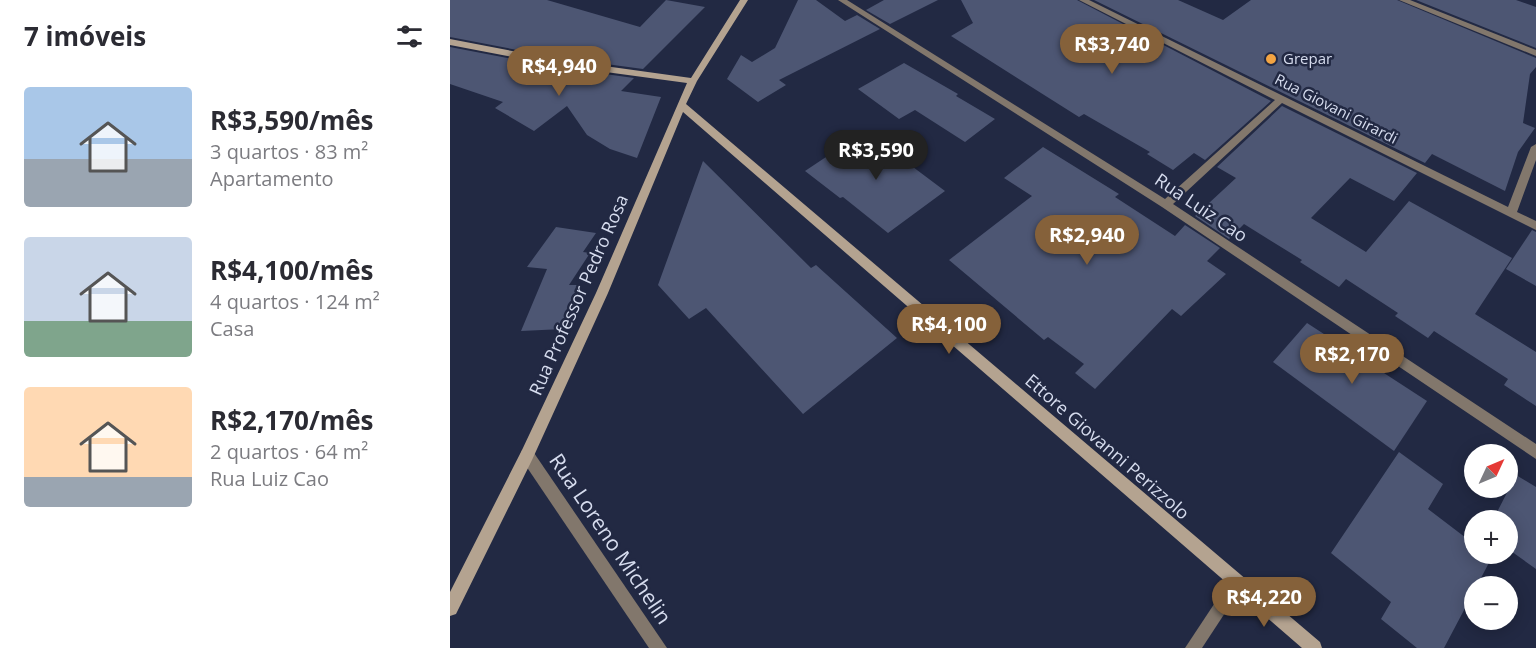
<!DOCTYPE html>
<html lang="pt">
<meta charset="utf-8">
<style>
body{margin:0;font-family:"Open Sans",sans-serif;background:#f2f2f3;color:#2b2b33;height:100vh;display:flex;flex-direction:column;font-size:22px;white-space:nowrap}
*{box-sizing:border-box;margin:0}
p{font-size:20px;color:#7c7c81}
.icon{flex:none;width:33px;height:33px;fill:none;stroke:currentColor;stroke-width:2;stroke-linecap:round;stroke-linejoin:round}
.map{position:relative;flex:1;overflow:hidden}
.panel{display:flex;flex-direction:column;background:#fff;width:450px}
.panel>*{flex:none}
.needle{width:39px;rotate:46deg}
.tools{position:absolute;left:1014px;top:444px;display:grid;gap:12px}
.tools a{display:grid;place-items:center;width:54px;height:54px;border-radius:50%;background:#fff;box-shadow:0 3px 15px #0003;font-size:30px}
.price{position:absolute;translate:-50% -51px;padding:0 14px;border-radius:21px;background:#85613a;color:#fff;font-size:20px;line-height:39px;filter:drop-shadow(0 2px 3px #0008)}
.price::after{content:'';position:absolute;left:50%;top:36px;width:18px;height:14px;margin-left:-9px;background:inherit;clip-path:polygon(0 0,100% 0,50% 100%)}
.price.on{background:#222;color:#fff}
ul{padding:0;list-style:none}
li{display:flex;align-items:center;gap:18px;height:150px;padding:0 24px}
li span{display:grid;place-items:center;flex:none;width:168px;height:120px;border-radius:6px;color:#555}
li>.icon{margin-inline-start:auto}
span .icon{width:72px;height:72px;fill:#fffc;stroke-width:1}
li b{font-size:26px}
h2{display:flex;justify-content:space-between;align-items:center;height:72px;padding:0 24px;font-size:26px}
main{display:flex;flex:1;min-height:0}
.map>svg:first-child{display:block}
.building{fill:#4d5673}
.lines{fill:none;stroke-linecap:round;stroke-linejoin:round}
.street{fill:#82776c;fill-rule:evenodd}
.secondary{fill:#b4a390;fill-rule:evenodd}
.poi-dot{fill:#f3a442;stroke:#222943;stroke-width:2}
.labels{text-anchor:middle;stroke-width:5;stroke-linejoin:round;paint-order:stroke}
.far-poi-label{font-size:15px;fill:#d6dcee;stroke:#222943;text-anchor:start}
.far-street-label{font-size:15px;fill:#d6dcee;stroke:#222943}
.street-label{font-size:18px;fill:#d6dcee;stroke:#222943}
.near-street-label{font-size:21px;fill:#d6dcee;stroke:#222943}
</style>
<main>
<section class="panel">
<h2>7 imóveis<svg class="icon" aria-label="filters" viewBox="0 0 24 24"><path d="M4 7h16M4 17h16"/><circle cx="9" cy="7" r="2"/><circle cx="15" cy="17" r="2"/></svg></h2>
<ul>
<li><span style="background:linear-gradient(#a9c7e8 60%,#9aa5b1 0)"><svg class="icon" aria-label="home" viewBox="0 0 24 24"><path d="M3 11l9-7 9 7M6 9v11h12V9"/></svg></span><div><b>R$3,590/mês</b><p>3 quartos · 83 m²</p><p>Apartamento</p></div></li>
<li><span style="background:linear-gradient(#c9d6e8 70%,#7fa58c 0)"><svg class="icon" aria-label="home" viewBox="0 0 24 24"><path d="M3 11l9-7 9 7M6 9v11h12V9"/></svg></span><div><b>R$4,100/mês</b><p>4 quartos · 124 m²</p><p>Casa</p></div></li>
<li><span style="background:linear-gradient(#ffd9b3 75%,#9aa5b1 0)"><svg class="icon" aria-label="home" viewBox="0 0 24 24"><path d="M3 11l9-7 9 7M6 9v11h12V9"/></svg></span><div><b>R$2,170/mês</b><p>2 quartos · 64 m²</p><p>Rua Luiz Cao</p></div></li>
</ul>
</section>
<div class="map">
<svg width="1086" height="648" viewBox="0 0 1086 648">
<rect width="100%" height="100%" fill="#222943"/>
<g class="building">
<path d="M0 0H97L190 27 216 0 255 7 193 69 104 57 0 37Z"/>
<path d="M348 0H366L395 21 407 15 430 29 329 80 336 85 308 102 277 79 291 55 302 62 325 48Z"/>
<path d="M434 0H488L440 24 416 10Z"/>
<path d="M511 0H627L821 101 755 160 744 153 723 170 697 154 700 152 634 114 629 117 501 36 523 23Z"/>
<path d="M644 0H728L773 20 801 0H947L1086 58V67L1080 74 1073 123 1085 128 1068 152 1055 191 982 154 975 163Z"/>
<path d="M966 0H1066L1086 7V48Z"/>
<path d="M0 47 104 67 184 78 171 91 211 97 187 158 160 149 137 135 117 106 84 131 45 108 53 102 0 84Z"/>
<path d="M454 63 508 94 506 96 545 119 515 142 465 110 449 119 408 89Z"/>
<path d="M832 106 967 173 944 201 900 178 861 218 916 252 959 201 1062 258 1025 314 1086 352V406L1054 385 1058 379 984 331 978 338 945 316 948 313 896 279 889 287 850 262 852 260 794 224 779 239 745 216 786 178 767 167Z"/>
<path d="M415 131 495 191 438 233 393 197 390 198 355 171Z"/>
<path d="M593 147 669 194 665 197 725 236 735 225 770 248 757 261 776 274 731 316 722 309 645 389 625 373 634 364 598 337 594 340 499 260 582 196 554 178Z"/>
<path d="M253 161 361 268 366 265 447 338 353 414 256 308 239 319 208 285Z"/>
<path d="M106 227 146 233 133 252 140 253 119 285H130L113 329 71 331 97 269 77 267Z"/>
<path d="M1082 230 1086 232V286L1056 269Z"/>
<path d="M857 323 977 401 944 451 823 362Z"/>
<path d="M949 452 993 484 978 509 1024 544V554H1038L1042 557 994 648H967L931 619 941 602 881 553Z"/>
<path d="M1066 475 1086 487V569L1058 549V520H1043Z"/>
</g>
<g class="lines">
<g class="street">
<path d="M388 0H397L715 199 825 100 629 0H639L1058 207 1081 147 1086 144V160L1067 212 1086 221V230L832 103 723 204 1086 444V459L712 207Z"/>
<path d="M949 0H960L1086 50V56Z"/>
<path d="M77 448 82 450 217 648H199L72 460 70 455 72 450Z"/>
<path d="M787 574 792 577 795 582 792 587 752 648H735L782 577Z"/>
</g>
<path class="secondary" d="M290 0H298L247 81 236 104 870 642 872 648H852L233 112 158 293 82 460 6 614 0 616V592L72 450 146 293 237 83 104 65 0 45V39L104 59 241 78Z"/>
</g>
<circle class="poi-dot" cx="821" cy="59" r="6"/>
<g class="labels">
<g class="far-poi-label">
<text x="833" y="64">Grepar</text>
</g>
<g class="far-street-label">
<text transform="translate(886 109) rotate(27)" y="5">Rua Giovani Girardi</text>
</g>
<g class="street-label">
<text transform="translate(751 208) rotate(34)" y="6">Rua Luiz Cao</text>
<text transform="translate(129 295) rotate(-66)" y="6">Rua Professor Pedro Rosa</text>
<text transform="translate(657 447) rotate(41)" y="6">Ettore Giovanni Perizzolo</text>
</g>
<g class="near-street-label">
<text transform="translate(160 539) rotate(56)" y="7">Rua Loreno Michelin</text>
</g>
</g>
</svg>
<div class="tools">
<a><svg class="needle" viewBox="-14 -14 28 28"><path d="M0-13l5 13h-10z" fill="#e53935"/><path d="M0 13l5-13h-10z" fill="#7c7c81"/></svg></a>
<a>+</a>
<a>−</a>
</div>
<b class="price" style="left:662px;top:75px">R$3,740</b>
<b class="price" style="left:109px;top:97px">R$4,940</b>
<b class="price on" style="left:426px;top:181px">R$3,590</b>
<b class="price" style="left:637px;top:266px">R$2,940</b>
<b class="price" style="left:499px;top:355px">R$4,100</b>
<b class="price" style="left:902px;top:385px">R$2,170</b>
<b class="price" style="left:814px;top:628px">R$4,220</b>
</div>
</main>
